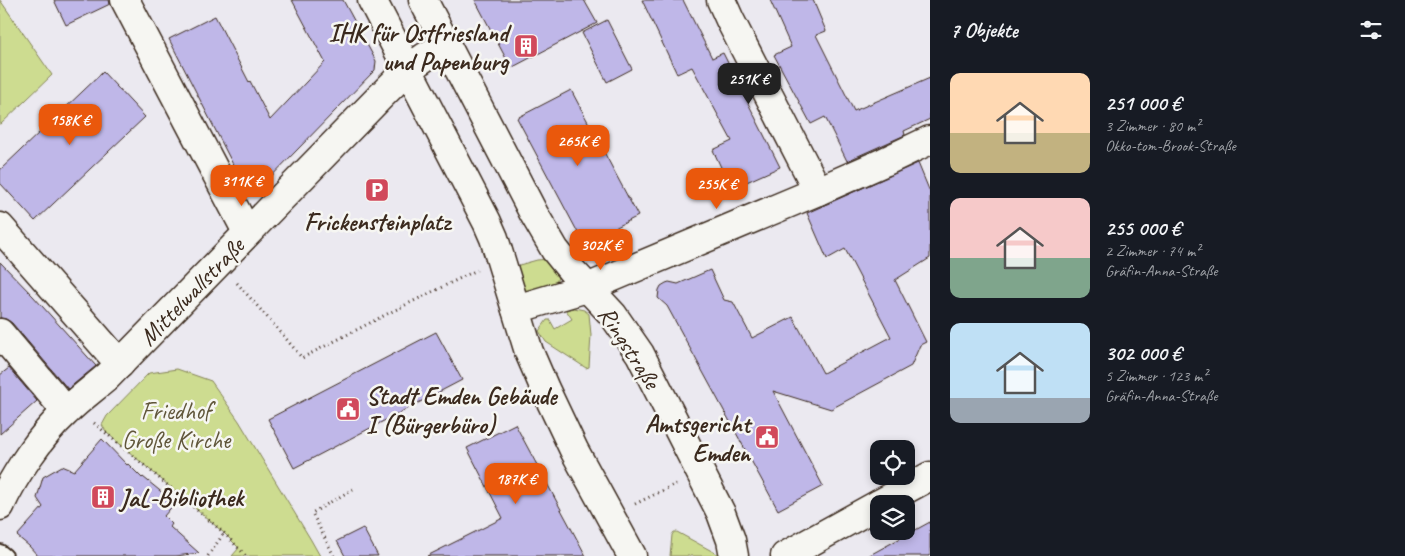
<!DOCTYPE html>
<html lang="de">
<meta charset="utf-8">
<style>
body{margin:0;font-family:Caveat,sans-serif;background:#242831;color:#f1f3f6;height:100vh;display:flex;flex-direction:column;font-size:19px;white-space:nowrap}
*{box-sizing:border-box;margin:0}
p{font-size:16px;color:#9ea1a6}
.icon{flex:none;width:28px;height:28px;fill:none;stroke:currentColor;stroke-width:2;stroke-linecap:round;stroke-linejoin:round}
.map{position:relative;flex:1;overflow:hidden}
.details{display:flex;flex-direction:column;background:#171b24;width:475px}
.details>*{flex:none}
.fabs{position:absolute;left:870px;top:440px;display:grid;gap:10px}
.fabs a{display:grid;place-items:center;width:45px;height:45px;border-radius:10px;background:#171b24;box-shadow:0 2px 8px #0003;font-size:25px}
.price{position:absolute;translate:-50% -42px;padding:0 11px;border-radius:10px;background:#ea580c;color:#fff;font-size:16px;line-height:32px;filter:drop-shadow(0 1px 2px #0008)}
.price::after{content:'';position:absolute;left:50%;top:30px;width:15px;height:11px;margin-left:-8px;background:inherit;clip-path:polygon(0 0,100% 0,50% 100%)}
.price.on{background:#222;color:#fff}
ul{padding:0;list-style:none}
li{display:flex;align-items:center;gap:15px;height:125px;padding:0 20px}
li span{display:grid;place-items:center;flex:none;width:140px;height:100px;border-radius:10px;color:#555}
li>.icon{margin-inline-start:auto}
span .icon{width:60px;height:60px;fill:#fffc;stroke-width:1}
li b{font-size:21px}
h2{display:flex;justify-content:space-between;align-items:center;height:60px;padding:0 20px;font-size:21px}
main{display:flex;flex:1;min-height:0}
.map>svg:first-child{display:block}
.green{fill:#cddc90;stroke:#848357}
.building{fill:#bfb7e8;stroke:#3b2a1e}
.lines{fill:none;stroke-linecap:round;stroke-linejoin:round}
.lane-casing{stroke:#3b2a1e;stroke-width:18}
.street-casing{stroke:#3b2a1e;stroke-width:31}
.secondary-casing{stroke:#3b2a1e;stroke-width:31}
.path{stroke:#3b2a1e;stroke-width:3;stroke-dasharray:1 4;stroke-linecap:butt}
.lane{stroke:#f6f6f2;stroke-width:14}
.street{stroke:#f6f6f2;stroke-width:28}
.secondary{stroke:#f6f6f2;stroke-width:28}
.labels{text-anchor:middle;stroke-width:5;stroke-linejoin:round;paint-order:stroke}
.poi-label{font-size:25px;font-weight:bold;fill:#3b2a1e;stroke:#f6f6f2;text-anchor:end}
.street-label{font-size:25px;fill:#3b2a1e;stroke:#f6f6f2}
.park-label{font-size:25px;fill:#60563a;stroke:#f6f6f2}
</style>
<main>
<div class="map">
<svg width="930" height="556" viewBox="0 0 930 556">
<rect width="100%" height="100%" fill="#ebe9f0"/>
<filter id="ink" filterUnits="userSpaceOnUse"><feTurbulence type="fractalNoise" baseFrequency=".02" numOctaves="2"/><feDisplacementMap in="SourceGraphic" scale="10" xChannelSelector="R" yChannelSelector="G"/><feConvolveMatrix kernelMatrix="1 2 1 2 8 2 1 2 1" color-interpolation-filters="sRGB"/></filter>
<g filter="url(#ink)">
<g class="green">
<path d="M0 0 52 75 0 125Z"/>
<path d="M550 259 559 274 555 286 529 295 519 288 512 267 537 260Z"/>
<path d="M574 308 584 310 589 314 591 335 589 367 586 368 546 342 539 331 547 320H550L555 329 572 319 566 310Z"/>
<path d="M177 369 211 381 239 421 311 540 320 556H232L239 548 224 533 107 433 102 425 107 416 149 373Z"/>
<path d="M674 532H677L721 556H670L672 535Z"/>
</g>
<g class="building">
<path d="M54 0H109L110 4 66 25Z"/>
<path d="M292 0H343L376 61 375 70 258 190H246L169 39 215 16 249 82 250 81 270 120 325 62Z"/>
<path d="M475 0H584L597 23 511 68Z"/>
<path d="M642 0H683L712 58 723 53 780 167 731 189 713 150 732 141 692 67 677 74Z"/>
<path d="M770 0H813L826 31 816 35 854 111 930 78V119L904 131 905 135 847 161 825 117 811 124 774 55 791 47Z"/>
<path d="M607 20 632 69 607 82 582 33Z"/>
<path d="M103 72 145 117 35 221 0 183V170Z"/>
<path d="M571 90 638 216 584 244 517 118Z"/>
<path d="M918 163 930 192V258L895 280 926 342 920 345 911 366 831 409 773 391 823 486 778 510 667 306 658 298 659 290 661 286 666 283 669 282 678 284 710 270 724 300 733 302 752 338 793 317 823 373 891 337 845 249 827 259 807 213Z"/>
<path d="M0 262 33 296 96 366 68 389 12 323 6 319 0 318Z"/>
<path d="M436 332 462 380 294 468 268 419Z"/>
<path d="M9 368 37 401 0 434V375Z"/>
<path d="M515 424 586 556H427L503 518 467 448Z"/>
<path d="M102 439 127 465 128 464 142 478 143 477 175 503 164 516 172 524 170 527 199 553 176 556H38L29 546 17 536 43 507 37 498 43 477 62 466 74 471Z"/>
<path d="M930 522V556H868Z"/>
<path d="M363 528 378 556H345L337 541Z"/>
</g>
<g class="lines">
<defs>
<path id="lane" d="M0 552 5 556"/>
<g id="street">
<path d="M125 0 247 232"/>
<path d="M721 0 730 20 818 191"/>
<path d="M0 227 120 364"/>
<path d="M516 309 587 288 818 191 884 162 930 140"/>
<path d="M0 333 66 411"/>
<path d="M879 504 930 476"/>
<path d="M0 506C14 475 41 435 66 412 79 399 93 389 107 377L380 97 408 69 425 57 446 45"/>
<path d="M785 556 879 504"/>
</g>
<g id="secondary">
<path d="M372 0 487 222 494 238 529 352 545 389 574 450 632 556"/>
<path d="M423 0 534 214 555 250 572 271 613 315 640 354 721 513 731 540 734 556"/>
</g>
</defs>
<use href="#lane" class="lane-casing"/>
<use href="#street" class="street-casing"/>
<use href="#secondary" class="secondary-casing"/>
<g class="path">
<path d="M237 283 283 335 302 358 391 312 477 270"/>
<path d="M94 423 224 533 246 556"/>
<path d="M635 504 676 484"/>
<path d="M208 556 224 533"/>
<path d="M334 556 312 513 353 489"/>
</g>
<use href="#lane" class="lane"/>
<use href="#street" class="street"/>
<use href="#secondary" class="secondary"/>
</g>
</g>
<defs>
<symbol id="building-square" viewBox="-11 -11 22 22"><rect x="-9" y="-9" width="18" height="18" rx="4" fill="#d1495b" stroke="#f6f6f2"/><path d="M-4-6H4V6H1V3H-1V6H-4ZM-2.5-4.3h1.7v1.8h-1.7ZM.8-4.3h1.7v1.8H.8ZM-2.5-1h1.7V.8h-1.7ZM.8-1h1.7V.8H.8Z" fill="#fff"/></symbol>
<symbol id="parking-square" viewBox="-11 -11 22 22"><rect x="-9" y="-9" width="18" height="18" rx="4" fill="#d1495b" stroke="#f6f6f2"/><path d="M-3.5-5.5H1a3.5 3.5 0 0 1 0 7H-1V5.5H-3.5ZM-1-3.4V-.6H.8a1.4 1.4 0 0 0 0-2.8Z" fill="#fff"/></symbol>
<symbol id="civic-square" viewBox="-11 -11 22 22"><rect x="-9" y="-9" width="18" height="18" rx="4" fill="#d1495b" stroke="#f6f6f2"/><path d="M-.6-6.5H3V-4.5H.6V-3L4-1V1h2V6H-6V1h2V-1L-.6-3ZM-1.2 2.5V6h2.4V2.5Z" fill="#fff"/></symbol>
</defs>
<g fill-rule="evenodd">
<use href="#building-square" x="512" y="32" width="28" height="28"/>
<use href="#parking-square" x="363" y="176" width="28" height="28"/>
<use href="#civic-square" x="334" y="395" width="28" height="28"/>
<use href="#civic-square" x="753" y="423" width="28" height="28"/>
<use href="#building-square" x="89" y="483" width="28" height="28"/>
</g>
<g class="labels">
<g class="poi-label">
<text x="508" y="41">IHK für Ostfriesland<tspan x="508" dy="29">und Papenburg</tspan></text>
<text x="377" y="230" text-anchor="middle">Frickensteinplatz</text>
<text x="366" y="404" text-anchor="start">Stadt Emden Gebäude<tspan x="366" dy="29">I (Bürgerbüro)</tspan></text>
<text x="750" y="432">Amtsgericht<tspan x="750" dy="29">Emden</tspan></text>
<text x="120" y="506" text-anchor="start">JaL-Bibliothek</text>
</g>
<g class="street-label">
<text transform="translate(191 291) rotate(-46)" y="9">Mittelwallstraße</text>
<text transform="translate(630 347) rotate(57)" y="9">Ringstraße</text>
</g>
<g class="park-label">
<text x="176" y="419">Friedhof<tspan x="176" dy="29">Große Kirche</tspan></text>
</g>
</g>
</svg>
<div class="fabs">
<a><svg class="icon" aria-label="locate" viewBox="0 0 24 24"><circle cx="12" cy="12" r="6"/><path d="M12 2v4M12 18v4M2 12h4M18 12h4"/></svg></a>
<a><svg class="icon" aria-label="layers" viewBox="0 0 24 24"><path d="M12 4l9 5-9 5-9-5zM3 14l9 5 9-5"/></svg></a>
</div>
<b class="price on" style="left:749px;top:105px">251K €</b>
<b class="price" style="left:70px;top:146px">158K €</b>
<b class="price" style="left:578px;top:167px">265K €</b>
<b class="price" style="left:242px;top:207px">311K €</b>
<b class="price" style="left:717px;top:210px">255K €</b>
<b class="price" style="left:601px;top:271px">302K €</b>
<b class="price" style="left:516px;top:505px">187K €</b>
</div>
<section class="details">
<h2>7 Objekte<svg class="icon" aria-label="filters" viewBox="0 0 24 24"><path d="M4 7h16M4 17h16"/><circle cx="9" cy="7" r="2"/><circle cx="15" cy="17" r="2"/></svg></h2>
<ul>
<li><span style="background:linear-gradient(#ffd9b3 60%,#c2b280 0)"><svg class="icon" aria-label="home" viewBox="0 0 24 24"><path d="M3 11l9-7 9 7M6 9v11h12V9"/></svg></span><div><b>251 000 €</b><p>3 Zimmer · 80 m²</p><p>Okko-tom-Brook-Straße</p></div></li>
<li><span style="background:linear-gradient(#f6c9c9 60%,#7fa58c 0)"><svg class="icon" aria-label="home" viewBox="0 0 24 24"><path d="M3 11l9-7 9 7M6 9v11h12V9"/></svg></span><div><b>255 000 €</b><p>2 Zimmer · 74 m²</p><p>Gräfin-Anna-Straße</p></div></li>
<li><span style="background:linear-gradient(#bfe0f5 75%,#9aa5b1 0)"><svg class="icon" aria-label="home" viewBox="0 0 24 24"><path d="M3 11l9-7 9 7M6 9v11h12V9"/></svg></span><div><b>302 000 €</b><p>5 Zimmer · 123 m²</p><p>Gräfin-Anna-Straße</p></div></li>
</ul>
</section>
</main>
